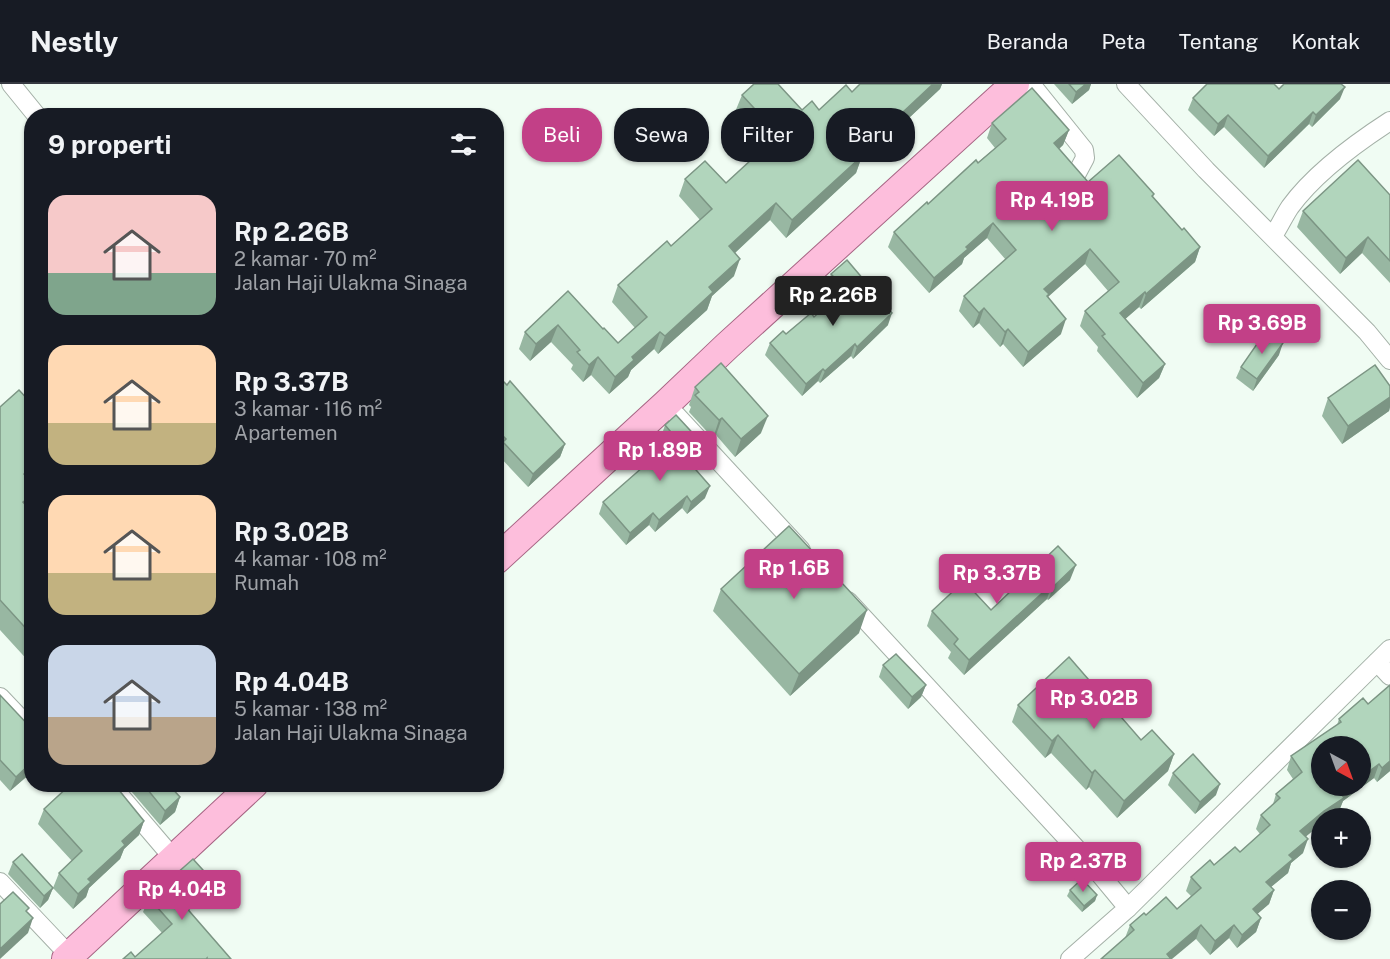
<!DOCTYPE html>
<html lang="id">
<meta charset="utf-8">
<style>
body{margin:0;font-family:"Public Sans",sans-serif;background:#20242c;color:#f1f3f6;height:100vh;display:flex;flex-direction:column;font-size:22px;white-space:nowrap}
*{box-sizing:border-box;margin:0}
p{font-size:20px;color:#9ea1a6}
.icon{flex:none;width:33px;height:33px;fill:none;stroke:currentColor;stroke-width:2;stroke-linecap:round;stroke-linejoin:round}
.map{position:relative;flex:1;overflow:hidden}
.sheet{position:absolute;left:24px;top:24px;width:480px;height:684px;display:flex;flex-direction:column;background:#171b24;border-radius:24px;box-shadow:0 2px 4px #0004}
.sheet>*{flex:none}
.guide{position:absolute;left:522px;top:24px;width:570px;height:54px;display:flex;gap:12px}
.needle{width:39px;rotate:139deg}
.tools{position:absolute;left:1311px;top:652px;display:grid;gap:12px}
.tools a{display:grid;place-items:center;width:60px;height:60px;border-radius:50%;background:#171b24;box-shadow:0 2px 4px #0004;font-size:30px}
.price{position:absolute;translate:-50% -51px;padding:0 14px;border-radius:6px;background:#c24087;color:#fff;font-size:20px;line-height:39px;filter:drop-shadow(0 2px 3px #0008)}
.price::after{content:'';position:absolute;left:50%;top:36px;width:18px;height:14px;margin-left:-9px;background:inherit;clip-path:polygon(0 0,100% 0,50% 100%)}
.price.on{background:#222;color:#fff}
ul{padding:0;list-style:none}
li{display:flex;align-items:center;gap:18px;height:150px;padding:0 24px}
li span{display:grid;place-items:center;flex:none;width:168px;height:120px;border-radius:18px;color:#555}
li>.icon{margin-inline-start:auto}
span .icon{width:72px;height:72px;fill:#fffc;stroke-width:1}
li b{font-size:26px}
h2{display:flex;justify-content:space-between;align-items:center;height:72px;padding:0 24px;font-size:26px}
.chip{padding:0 21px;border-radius:24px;background:#171b24;box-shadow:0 2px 4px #0004;font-size:21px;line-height:54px}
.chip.on{background:#c24087;color:#fff}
header{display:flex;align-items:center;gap:36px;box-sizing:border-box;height:84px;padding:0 30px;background:#171b24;border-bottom:2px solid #363941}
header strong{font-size:28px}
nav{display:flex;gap:33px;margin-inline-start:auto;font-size:21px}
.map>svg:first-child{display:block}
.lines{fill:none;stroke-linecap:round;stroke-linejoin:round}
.street-casing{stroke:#a4b0a7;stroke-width:20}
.primary-casing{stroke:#a66483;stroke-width:30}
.street{stroke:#fff;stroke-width:18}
.primary{stroke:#fdbedc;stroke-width:28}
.wall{fill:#98b7a2}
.shaded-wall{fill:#7c9584}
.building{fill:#b1d5bc;stroke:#7c9584;stroke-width:1.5}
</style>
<header>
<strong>Nestly</strong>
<nav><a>Beranda</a><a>Peta</a><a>Tentang</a><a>Kontak</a></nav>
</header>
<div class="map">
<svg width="1390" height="875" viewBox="0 0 1390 875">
<rect width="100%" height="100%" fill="#f0fcf3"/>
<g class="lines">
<defs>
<g id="street">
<path d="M11 0 37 32"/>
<path d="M1031 0 1084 66 1085 74 1077 89"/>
<path d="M1126 0 1206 86 1367 248 1390 276"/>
<path d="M1273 152C1279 143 1284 132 1290 123 1314 90 1356 59 1390 37"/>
<path d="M666 320 801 466"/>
<path d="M848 517 1099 789 1128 824 1070 875"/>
<path d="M1377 578 1390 592"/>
<path d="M0 613 19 633 32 636"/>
<path d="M110 700 174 775"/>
<path d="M0 798 70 872"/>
<path d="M1128 824 1390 565"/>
</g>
<g id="primary">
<path d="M496 476 666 320 727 262 1015 0"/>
<path d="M66 875 254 700"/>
</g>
</defs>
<use href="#street" class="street-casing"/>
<use href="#primary" class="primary-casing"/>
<use href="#street" class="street"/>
<use href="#primary" class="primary"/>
</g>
<g class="wall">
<path d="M860 0H942L940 5 881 60 877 56 861 71 862 72 856 89 786 154 770 136 735 169 734 192 712 212 707 226 658 270 654 265 631 286 628 293 609 310 591 291 583 298 571 285 573 281 551 258 530 277 519 265 525 248 568 207 603 245 618 259 635 244 612 218 618 201 671 162 700 136 679 112 685 95 726 99 767 62 735 28 742 11 802 26H819L852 8Z"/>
<path d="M1054 0H1091L1089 6 1072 20Z"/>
<path d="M1279 5 1340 15 1312 43 1309 40 1264 84 1224 43 1214 52 1188 26 1193 14Z"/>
<path d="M992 39 1069 46 1063 61 1059 65 1088 98 1154 110 1153 113 1182 146 1200 163 1195 178 1141 225 1139 223 1125 235 1165 280 1159 294 1137 314 1097 267 1098 263 1080 242 1085 227 1108 207 1085 180 1047 213 1061 250 1023 283 1003 260 1000 263 979 239 973 244 959 227 964 212 1006 176 987 154 964 174 962 180 929 209 888 163 894 148 995 64 987 54Z"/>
<path d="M1390 111V199L1362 169 1340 190 1297 143 1303 127Z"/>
<path d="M831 190 888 241 853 275 851 272 820 299 818 297 802 312 765 271 770 259 786 250 814 233 837 213 827 202Z"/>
<path d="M1279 271 1253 307 1236 294 1241 283Z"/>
<path d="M496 290 565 360 560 373 528 403 498 371 500 367 496 363Z"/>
<path d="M1390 302V323L1389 327 1342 360 1322 332 1328 314Z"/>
<path d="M695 303 761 349 735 373 716 351 713 354 689 328 691 323 689 321Z"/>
<path d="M0 323 32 399V422L30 426 32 428V581L0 546Z"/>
<path d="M665 341 700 357 696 369 687 376 705 414 687 430 682 424 655 448 649 441 626 461 599 430 603 418 668 361 661 353Z"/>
<path d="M1058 462 1070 496 1048 516 1047 515 964 591 948 574 951 568 927 542 932 527 991 526Z"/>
<path d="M721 505 859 549 790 612 713 527Z"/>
<path d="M883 581 926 601 921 613 908 625 879 593Z"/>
<path d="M1390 601V687L1377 698 1374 694 1343 717 1339 727 1327 735H1322L1319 740 1305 752 1303 769 1291 779 1288 789 1271 803 1274 806 1269 820 1257 830 1261 834 1256 848 1237 864 1229 854 1210 871 1196 855 1125 854 1130 841 1146 831 1177 825 1191 812 1186 807 1191 793 1240 768 1260 750 1256 745 1261 731 1273 720 1276 710 1293 695 1287 686 1291 672 1337 641 1339 635 1368 620Z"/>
<path d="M0 611 32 688 10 707 0 696Z"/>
<path d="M1018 621 1141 656 1174 670 1168 687 1117 734 1089 703 1086 706 1051 669 1045 674 1012 638Z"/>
<path d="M1173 689 1216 711 1195 730 1168 701Z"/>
<path d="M125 700H168L180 713 175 728 160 741Z"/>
<path d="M44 725 144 737 139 751 124 765 120 775 89 804 86 813 73 825 53 804 59 789 72 777 38 740Z"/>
<path d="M13 778 53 804 48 816 40 824 8 790Z"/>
<path d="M212 796 207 810 188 826 231 875H123L135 873 162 849 143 828 149 814Z"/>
<path d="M1070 806 1097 811 1095 817 1082 828 1067 812Z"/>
</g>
<g class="shaded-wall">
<path d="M933 0H942L940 5 881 60 887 43Z"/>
<path d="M1086 0H1091L1089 6 1072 20 1076 8Z"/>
<path d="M1345 3 1340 15 1312 43 1316 31Z"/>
<path d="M1313 28 1309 40 1264 84 1268 72Z"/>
<path d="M1228 31 1224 43 1214 52 1218 40Z"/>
<path d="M883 39 877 56 849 82 855 64Z"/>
<path d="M1069 46 1063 61 1049 74 1054 59Z"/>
<path d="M862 72 856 89 786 154 792 136Z"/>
<path d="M776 119 770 136 723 180 729 162Z"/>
<path d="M993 139 987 154 964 174 962 180 929 209 934 194 966 163Z"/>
<path d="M1368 153 1362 169 1340 190 1346 174Z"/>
<path d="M1200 163 1195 178 1141 225 1146 210Z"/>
<path d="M1090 165 1085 180 1048 213 1043 225 1044 205Z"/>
<path d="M740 175 734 192 712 212 707 226 658 270 665 252 709 203Z"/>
<path d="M1145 208 1139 223 1115 244 1120 229Z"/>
<path d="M984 224 979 239 973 244 979 229Z"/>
<path d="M892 229 888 241 853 275 857 263Z"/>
<path d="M1066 235 1061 250 1023 283 1028 268Z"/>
<path d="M558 241 551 258 530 277 536 260Z"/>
<path d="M1008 245 1003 260 1000 263 1005 248Z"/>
<path d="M660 248 654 265 631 286 628 293 609 310 615 293 632 273Z"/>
<path d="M1283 259 1279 271 1253 307 1257 295Z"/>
<path d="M855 260 851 272 820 299 825 287Z"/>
<path d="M598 273 591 291 583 298 589 281Z"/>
<path d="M1165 280 1159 294 1137 314 1143 299Z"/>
<path d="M823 285 818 297 802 312 806 300Z"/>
<path d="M1390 313V323L1389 327 1342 360 1348 342Z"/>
<path d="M768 332 761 349 735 373 741 355Z"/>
<path d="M722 334 716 351 713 354 719 336Z"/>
<path d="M700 357 696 369 679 383 683 371Z"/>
<path d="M565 360 560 373 528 403 533 390Z"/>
<path d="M32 383V398L16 412 24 390Z"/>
<path d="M710 402 705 414 687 430 691 418Z"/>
<path d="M32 411V422L30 427 23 418Z"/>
<path d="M687 412 682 424 655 448 659 436Z"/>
<path d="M653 429 649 441 626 461 630 449Z"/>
<path d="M1076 481 1070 496 1048 516 1054 502Z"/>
<path d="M1052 500 1047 515 964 591 969 576Z"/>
<path d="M867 526 859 549 790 612 799 590Z"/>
<path d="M926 601 921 613 908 625 912 613Z"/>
<path d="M1058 651 1051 669 1045 674 1052 657Z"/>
<path d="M1174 670 1168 687 1117 734 1124 717Z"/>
<path d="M1390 677V687L1377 698 1382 684Z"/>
<path d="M32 678V688L10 707 16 693Z"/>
<path d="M1379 680 1374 694 1343 717 1339 727 1327 735H1322V739L1296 761 1300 747 1341 709 1350 702H1360V694Z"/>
<path d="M1095 686 1089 703 1086 706 1092 689Z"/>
<path d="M1220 700 1216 711 1195 730 1200 718Z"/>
<path d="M180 713 175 728 160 741 165 727Z"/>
<path d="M144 737 139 751 124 765 120 775 89 804 86 813 73 825 78 810 88 795 122 757Z"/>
<path d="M1308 755 1303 769 1291 779 1288 789 1261 811 1266 798 1289 771Z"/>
<path d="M212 796 207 810 179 835 184 821Z"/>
<path d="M53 804 48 816 40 824 44 812Z"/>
<path d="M1274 806 1269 820 1248 838 1253 825Z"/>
<path d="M1097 811 1095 817 1082 828 1084 822Z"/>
<path d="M33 834 28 849 0 875V865Z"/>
<path d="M1261 834 1256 848 1237 864 1242 851Z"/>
<path d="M1201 841 1196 855 1172 875H1165L1167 870Z"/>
<path d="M1234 841 1229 854 1210 871 1215 857Z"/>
</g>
<g class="building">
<path d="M754 0H778L802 26 812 17 819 26 846 1 852 8 860 0H933L887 43 883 39 855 64 862 72 792 136 776 119 729 162 740 175 709 203 713 208 665 252 660 248 632 273 634 276 615 293 598 273 589 281 577 268 580 266 558 241 536 260 525 248 568 207 603 245 604 244 618 259 647 233 618 201 667 157 671 162 712 125 685 95 705 77 726 99 777 52V49L742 11Z"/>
<path d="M1069 0H1086L1076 8Z"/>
<path d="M1207 0H1274L1279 5 1284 0H1341L1345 3 1316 31 1313 28 1268 72 1228 31 1218 40 1193 14Z"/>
<path d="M1032 4 1069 46 1054 59 1088 98 1119 71 1154 110 1152 112 1182 146 1184 144 1200 163 1146 210 1145 208 1120 229 1165 280 1143 299 1102 252 1105 250 1085 227 1119 198 1090 165 1044 205 1049 210 1047 212 1066 235 1028 268 1008 245 1005 248 984 224 979 229 964 212 1016 166 993 139 966 163 968 165 934 194 894 148 927 118 928 120 976 76 978 79 1006 55 992 39Z"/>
<path d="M1358 76 1390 111V177L1368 153 1346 174 1303 127Z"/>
<path d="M847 176 892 229 857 263 855 260 825 287 823 285 806 300 770 259 783 247 786 250 811 229 814 233 845 205 831 190Z"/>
<path d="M1266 247 1283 259 1257 295 1241 283Z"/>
<path d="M721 279 768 332 741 355 722 334 719 336 695 311 699 308 695 303Z"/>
<path d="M1375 281 1390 302V313L1348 342 1328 314Z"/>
<path d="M496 290 507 301 510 297 565 360 533 390 503 358 506 355 496 345Z"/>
<path d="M19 306 32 320V383L24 390 32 399V411L23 418 32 428V551L0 516V323Z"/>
<path d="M676 331 700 357 683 371 710 402 691 418 687 412 659 436 653 429 630 449 603 418 676 354 665 341Z"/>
<path d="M789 442 867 526 799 590 721 505Z"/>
<path d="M1058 462 1076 481 1054 502 1052 500 969 576 954 560 958 555 932 527 964 497 991 526Z"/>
<path d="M896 570 926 601 912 613 883 581Z"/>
<path d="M1069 573 1141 656 1152 646 1174 670 1124 717 1095 686 1092 689 1058 651 1052 657 1018 621Z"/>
<path d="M1390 601V677L1382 684 1379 680 1360 694V663H1322V702H1350L1341 709 1344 714 1324 727 1300 747 1308 755 1289 771 1293 775 1266 798 1274 806 1253 825 1261 834 1242 851 1234 841 1215 857 1201 841 1167 870 1171 875H1101L1134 846 1130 841 1144 829 1146 831 1166 813 1177 825 1201 804 1191 793 1210 776 1214 781 1235 763 1240 768 1270 741 1261 731 1280 714 1276 710 1302 688 1291 672 1341 638 1339 635 1363 614 1368 620Z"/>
<path d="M0 611 32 645V678L16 693 0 676Z"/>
<path d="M1193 670 1220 700 1200 718 1173 689Z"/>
<path d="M71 700H114L144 737 122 757 125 761 88 795 91 798 78 810 59 789 82 767 44 725Z"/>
<path d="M143 700H168L180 713 165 727Z"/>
<path d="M22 770 53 804 44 812 13 778Z"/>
<path d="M193 775 212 796 184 821 231 875H207V874L206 875H123L131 868 135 873 172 840 149 814Z"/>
<path d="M1082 795 1097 811 1084 822 1070 806Z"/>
<path d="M13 808 29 824 26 827 33 834 0 865V820Z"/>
</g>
</svg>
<div class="tools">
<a><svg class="needle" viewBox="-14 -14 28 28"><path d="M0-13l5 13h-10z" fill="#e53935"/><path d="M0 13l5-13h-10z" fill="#9ea1a6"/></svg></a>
<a>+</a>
<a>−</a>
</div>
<b class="price" style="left:1052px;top:148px">Rp 4.19B</b>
<b class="price on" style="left:833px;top:243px">Rp 2.26B</b>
<b class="price" style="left:1262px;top:271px">Rp 3.69B</b>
<b class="price" style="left:660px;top:398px">Rp 1.89B</b>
<b class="price" style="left:794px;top:516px">Rp 1.6B</b>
<b class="price" style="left:997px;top:521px">Rp 3.37B</b>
<b class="price" style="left:1094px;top:646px">Rp 3.02B</b>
<b class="price" style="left:1083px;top:809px">Rp 2.37B</b>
<b class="price" style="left:182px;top:837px">Rp 4.04B</b>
<div class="guide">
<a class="chip on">Beli</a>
<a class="chip">Sewa</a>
<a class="chip">Filter</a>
<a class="chip">Baru</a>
</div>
<section class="sheet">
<h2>9 properti<svg class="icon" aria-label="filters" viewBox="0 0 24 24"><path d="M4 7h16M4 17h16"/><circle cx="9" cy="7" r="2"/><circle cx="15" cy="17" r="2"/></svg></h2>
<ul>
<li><span style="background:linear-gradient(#f6c9c9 65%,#7fa58c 0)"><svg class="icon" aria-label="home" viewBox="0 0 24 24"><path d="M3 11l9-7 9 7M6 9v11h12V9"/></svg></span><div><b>Rp 2.26B</b><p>2 kamar · 70 m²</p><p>Jalan Haji Ulakma Sinaga</p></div></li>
<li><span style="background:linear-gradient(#ffd9b3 65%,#c2b280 0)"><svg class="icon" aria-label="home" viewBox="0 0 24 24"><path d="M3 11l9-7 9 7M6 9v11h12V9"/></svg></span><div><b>Rp 3.37B</b><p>3 kamar · 116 m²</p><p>Apartemen</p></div></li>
<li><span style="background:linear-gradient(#ffd9b3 65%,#c2b280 0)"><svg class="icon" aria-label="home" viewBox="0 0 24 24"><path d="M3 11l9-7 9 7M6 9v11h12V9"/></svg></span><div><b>Rp 3.02B</b><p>4 kamar · 108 m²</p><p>Rumah</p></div></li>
<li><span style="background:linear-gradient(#c9d6e8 60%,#b9a48a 0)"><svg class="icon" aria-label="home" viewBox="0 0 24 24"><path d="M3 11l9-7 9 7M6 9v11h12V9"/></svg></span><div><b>Rp 4.04B</b><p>5 kamar · 138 m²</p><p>Jalan Haji Ulakma Sinaga</p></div></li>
</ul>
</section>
</div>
